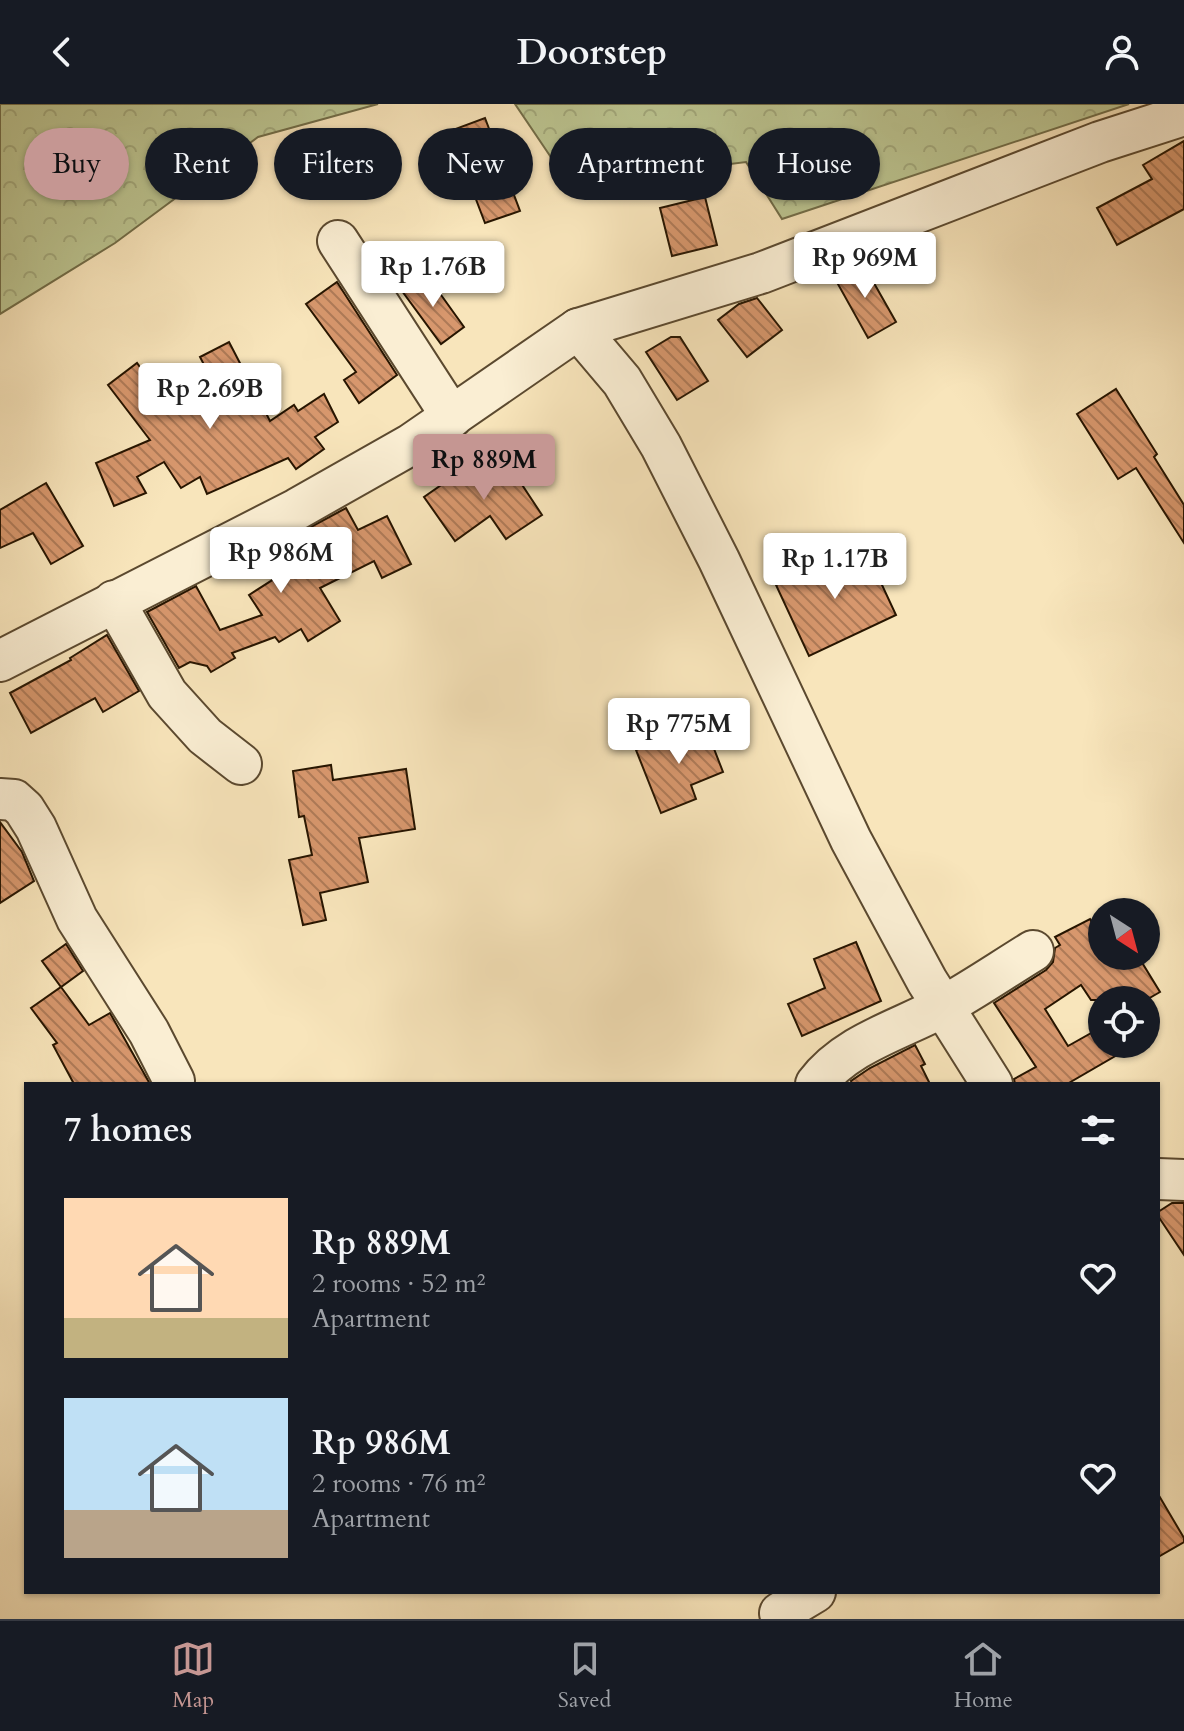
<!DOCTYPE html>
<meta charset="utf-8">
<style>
body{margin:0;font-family:Cardo,serif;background:#20242c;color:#f1f3f6;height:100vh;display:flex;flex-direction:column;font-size:30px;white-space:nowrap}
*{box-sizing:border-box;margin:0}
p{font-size:26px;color:#9ea1a6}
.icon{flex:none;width:44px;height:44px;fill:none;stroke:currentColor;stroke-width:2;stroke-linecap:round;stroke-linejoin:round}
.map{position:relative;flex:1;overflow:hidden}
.panel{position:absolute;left:24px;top:978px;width:1136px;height:512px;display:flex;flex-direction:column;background:#171b24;border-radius:0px;box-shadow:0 2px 6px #0004}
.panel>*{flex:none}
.top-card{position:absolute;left:24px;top:24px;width:1136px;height:72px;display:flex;gap:16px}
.needle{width:52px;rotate:144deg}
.tools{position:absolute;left:1088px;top:794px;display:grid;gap:16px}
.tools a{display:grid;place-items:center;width:72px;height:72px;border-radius:50%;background:#171b24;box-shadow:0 2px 6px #0004;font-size:40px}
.price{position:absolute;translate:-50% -68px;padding:0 18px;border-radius:8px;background:#fff;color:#222;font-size:26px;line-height:52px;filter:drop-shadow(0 2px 4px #0008)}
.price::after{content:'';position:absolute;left:50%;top:48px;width:24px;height:18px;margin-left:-12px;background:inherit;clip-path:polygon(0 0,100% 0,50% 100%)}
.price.on{background:#c59692;color:#111}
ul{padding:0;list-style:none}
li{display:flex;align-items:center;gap:24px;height:200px;padding:0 40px}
li span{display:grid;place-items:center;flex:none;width:224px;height:160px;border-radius:0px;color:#555}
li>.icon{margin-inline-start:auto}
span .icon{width:96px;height:96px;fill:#fffc;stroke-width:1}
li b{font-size:34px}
h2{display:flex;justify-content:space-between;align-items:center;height:96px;padding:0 40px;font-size:34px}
.chip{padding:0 28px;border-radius:36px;background:#171b24;box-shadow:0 2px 6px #0004;font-size:28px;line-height:72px}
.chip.on{background:#c59692;color:#111}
header{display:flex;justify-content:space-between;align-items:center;height:104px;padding:0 40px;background:#171b24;font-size:36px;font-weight:800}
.menu{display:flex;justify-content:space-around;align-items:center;height:112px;border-top:2px solid #363941;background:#171b24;font-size:22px;color:#9ea1a6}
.menu a{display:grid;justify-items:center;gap:4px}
.menu .on{color:#c59692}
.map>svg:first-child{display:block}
.forest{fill:url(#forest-crowns);stroke:#726d48;stroke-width:2}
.building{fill:url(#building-back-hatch);stroke:#271500;stroke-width:2}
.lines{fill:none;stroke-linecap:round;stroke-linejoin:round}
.minor-casing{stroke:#5b492f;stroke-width:44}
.minor{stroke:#faeed3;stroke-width:40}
</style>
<header><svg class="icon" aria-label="back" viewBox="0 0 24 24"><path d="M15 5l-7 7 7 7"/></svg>Doorstep<svg class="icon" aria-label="person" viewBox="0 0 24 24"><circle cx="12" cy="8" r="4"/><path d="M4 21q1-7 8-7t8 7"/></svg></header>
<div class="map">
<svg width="1184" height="1515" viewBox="0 0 1184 1515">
<defs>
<pattern id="forest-crowns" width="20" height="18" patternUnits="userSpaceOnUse" patternTransform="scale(2)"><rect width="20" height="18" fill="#bcc591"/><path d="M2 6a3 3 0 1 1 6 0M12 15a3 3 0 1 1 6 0" fill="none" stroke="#a2a87b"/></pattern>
<pattern id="building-back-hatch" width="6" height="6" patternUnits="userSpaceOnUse" patternTransform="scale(2)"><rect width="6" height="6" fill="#d7976d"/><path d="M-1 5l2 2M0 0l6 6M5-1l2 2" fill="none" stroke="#ae7a57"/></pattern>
</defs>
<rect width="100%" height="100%" fill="#f8e5bb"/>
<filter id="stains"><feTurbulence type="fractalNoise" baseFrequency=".0025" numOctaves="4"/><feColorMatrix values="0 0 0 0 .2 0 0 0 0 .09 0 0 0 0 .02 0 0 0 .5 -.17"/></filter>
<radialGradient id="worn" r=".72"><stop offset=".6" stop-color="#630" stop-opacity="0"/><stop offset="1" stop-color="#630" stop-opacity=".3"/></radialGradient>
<g class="forest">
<path d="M0 0H378L258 33 115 139 0 210Z"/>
<path d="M515 0H1129L782 115 746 58 569 80Z"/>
</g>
<g class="building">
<path d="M485 14 520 107 485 119 450 27Z"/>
<path d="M1184 37V105L1117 141 1097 104 1152 75 1143 61Z"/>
<path d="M705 93 717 141 672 152 660 104Z"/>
<path d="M862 158 896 218 868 234 834 173Z"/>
<path d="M426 170 464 223 441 240 402 187Z"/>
<path d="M337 178 397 271 359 299 344 276 356 268 306 200Z"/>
<path d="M757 194 782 226 747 253 718 216 739 200Z"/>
<path d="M671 233H680L708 277 677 296 646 248Z"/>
<path d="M229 238 270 317 294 301 298 307 324 290 338 318 315 333 324 345 296 365 288 354 207 390 200 373 181 384 164 358 137 373 146 389 114 402 96 359 150 336 108 281 137 259 169 303 215 282 200 253Z"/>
<path d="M1116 285 1157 350 1154 353 1184 401V439L1136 364 1118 375 1077 310Z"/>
<path d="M505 355 542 411 506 435 490 412 455 437 424 393 460 368 468 380Z"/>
<path d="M46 379 83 442 51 460 33 429 0 444V406Z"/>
<path d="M346 404 358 426 387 412 411 460 382 474 374 457 320 484 340 517 308 537 301 525 279 538 275 533 232 549 235 554 211 568 207 562 190 558 179 564 147 508 196 482 220 526 262 511 249 491 316 448 307 425Z"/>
<path d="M859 443 872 470 876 468 896 511 809 552 776 481Z"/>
<path d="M107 531 139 587 103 608 95 594 31 629 10 589 71 556 70 554Z"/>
<path d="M704 619 723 668 691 681 696 695 661 709 636 646Z"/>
<path d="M331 661 333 676 406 665 415 725 359 734 368 778 320 789 326 816 303 821 289 756 312 751 304 712 299 713 293 667Z"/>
<path d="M0 718 22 748 34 777 0 799Z"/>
<path d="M1090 815 1102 837V852H1111L1115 861 1129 852H1138L1160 888 1146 896H1091L1081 881 1045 905 1068 942 1102 923V940H1136L1067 980H1015L1014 975 1036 963 994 899 1046 866 1053 858 1055 844 1060 841 1055 833Z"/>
<path d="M856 838 881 897 802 932 788 900 825 884 814 855Z"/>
<path d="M66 840 83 867 61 883 42 857Z"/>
<path d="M61 883 89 921 110 909 150 980H74L53 941 57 939 31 904Z"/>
<path d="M915 941 925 960 921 962 930 980H852L851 977 870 964Z"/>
<path d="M1172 1099H1184V1151L1158 1112V1108Z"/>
<path d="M1158 1390 1184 1434V1438L1158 1453Z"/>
</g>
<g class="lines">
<defs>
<g id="minor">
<path d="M338 137 452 313"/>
<path d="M578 225 622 277 661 342 719 456 851 736 927 877 992 980"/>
<path d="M114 497 167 590 205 632 241 660"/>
<path d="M0 557 297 405 410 341 578 225 761 169 1100 38 1184 11"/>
<path d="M0 695 14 696 24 705 36 724 77 815 149 928 174 977"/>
<path d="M816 980C846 940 899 926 942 903 973 886 1002 866 1033 847"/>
<path d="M1158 1075 1184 1076"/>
<path d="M780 1509 815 1488"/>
</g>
</defs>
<use href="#minor" class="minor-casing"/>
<use href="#minor" class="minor"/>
</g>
<rect width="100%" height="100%" filter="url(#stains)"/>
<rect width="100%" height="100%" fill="url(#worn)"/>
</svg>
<div class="tools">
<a><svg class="needle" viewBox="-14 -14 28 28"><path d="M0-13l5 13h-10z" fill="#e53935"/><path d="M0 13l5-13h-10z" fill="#9ea1a6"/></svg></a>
<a><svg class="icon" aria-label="locate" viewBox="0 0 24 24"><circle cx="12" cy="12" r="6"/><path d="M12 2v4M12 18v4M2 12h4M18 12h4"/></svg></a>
</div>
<b class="price" style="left:865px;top:196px">Rp 969M</b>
<b class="price" style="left:433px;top:205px">Rp 1.76B</b>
<b class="price" style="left:210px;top:327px">Rp 2.69B</b>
<b class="price on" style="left:484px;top:398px">Rp 889M</b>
<b class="price" style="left:281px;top:491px">Rp 986M</b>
<b class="price" style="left:835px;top:497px">Rp 1.17B</b>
<b class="price" style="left:679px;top:662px">Rp 775M</b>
<div class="top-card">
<a class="chip on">Buy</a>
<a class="chip">Rent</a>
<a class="chip">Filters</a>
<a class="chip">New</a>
<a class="chip">Apartment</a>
<a class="chip">House</a>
</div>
<section class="panel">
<h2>7 homes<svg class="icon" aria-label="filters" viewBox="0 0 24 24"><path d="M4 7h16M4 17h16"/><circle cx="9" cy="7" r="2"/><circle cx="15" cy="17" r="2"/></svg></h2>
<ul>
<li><span style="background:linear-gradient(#ffd9b3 75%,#c2b280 0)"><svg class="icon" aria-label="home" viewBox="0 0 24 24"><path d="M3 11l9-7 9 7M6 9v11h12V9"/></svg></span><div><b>Rp 889M</b><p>2 rooms · 52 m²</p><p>Apartment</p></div><svg class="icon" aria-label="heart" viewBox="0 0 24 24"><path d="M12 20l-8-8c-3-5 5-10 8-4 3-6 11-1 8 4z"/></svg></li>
<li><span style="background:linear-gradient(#bfe0f5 70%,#b9a48a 0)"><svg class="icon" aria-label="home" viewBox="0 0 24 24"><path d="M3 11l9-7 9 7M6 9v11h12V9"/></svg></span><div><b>Rp 986M</b><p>2 rooms · 76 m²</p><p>Apartment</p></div><svg class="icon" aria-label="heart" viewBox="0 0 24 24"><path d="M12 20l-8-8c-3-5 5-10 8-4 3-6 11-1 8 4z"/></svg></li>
</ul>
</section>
</div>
<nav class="menu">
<a class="on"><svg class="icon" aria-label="map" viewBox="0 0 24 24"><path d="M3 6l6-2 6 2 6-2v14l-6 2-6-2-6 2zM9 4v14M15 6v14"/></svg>Map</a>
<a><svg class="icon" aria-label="saved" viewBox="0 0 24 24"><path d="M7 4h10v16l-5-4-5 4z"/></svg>Saved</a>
<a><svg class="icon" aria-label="home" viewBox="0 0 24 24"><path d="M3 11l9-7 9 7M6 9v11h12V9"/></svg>Home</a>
</nav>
